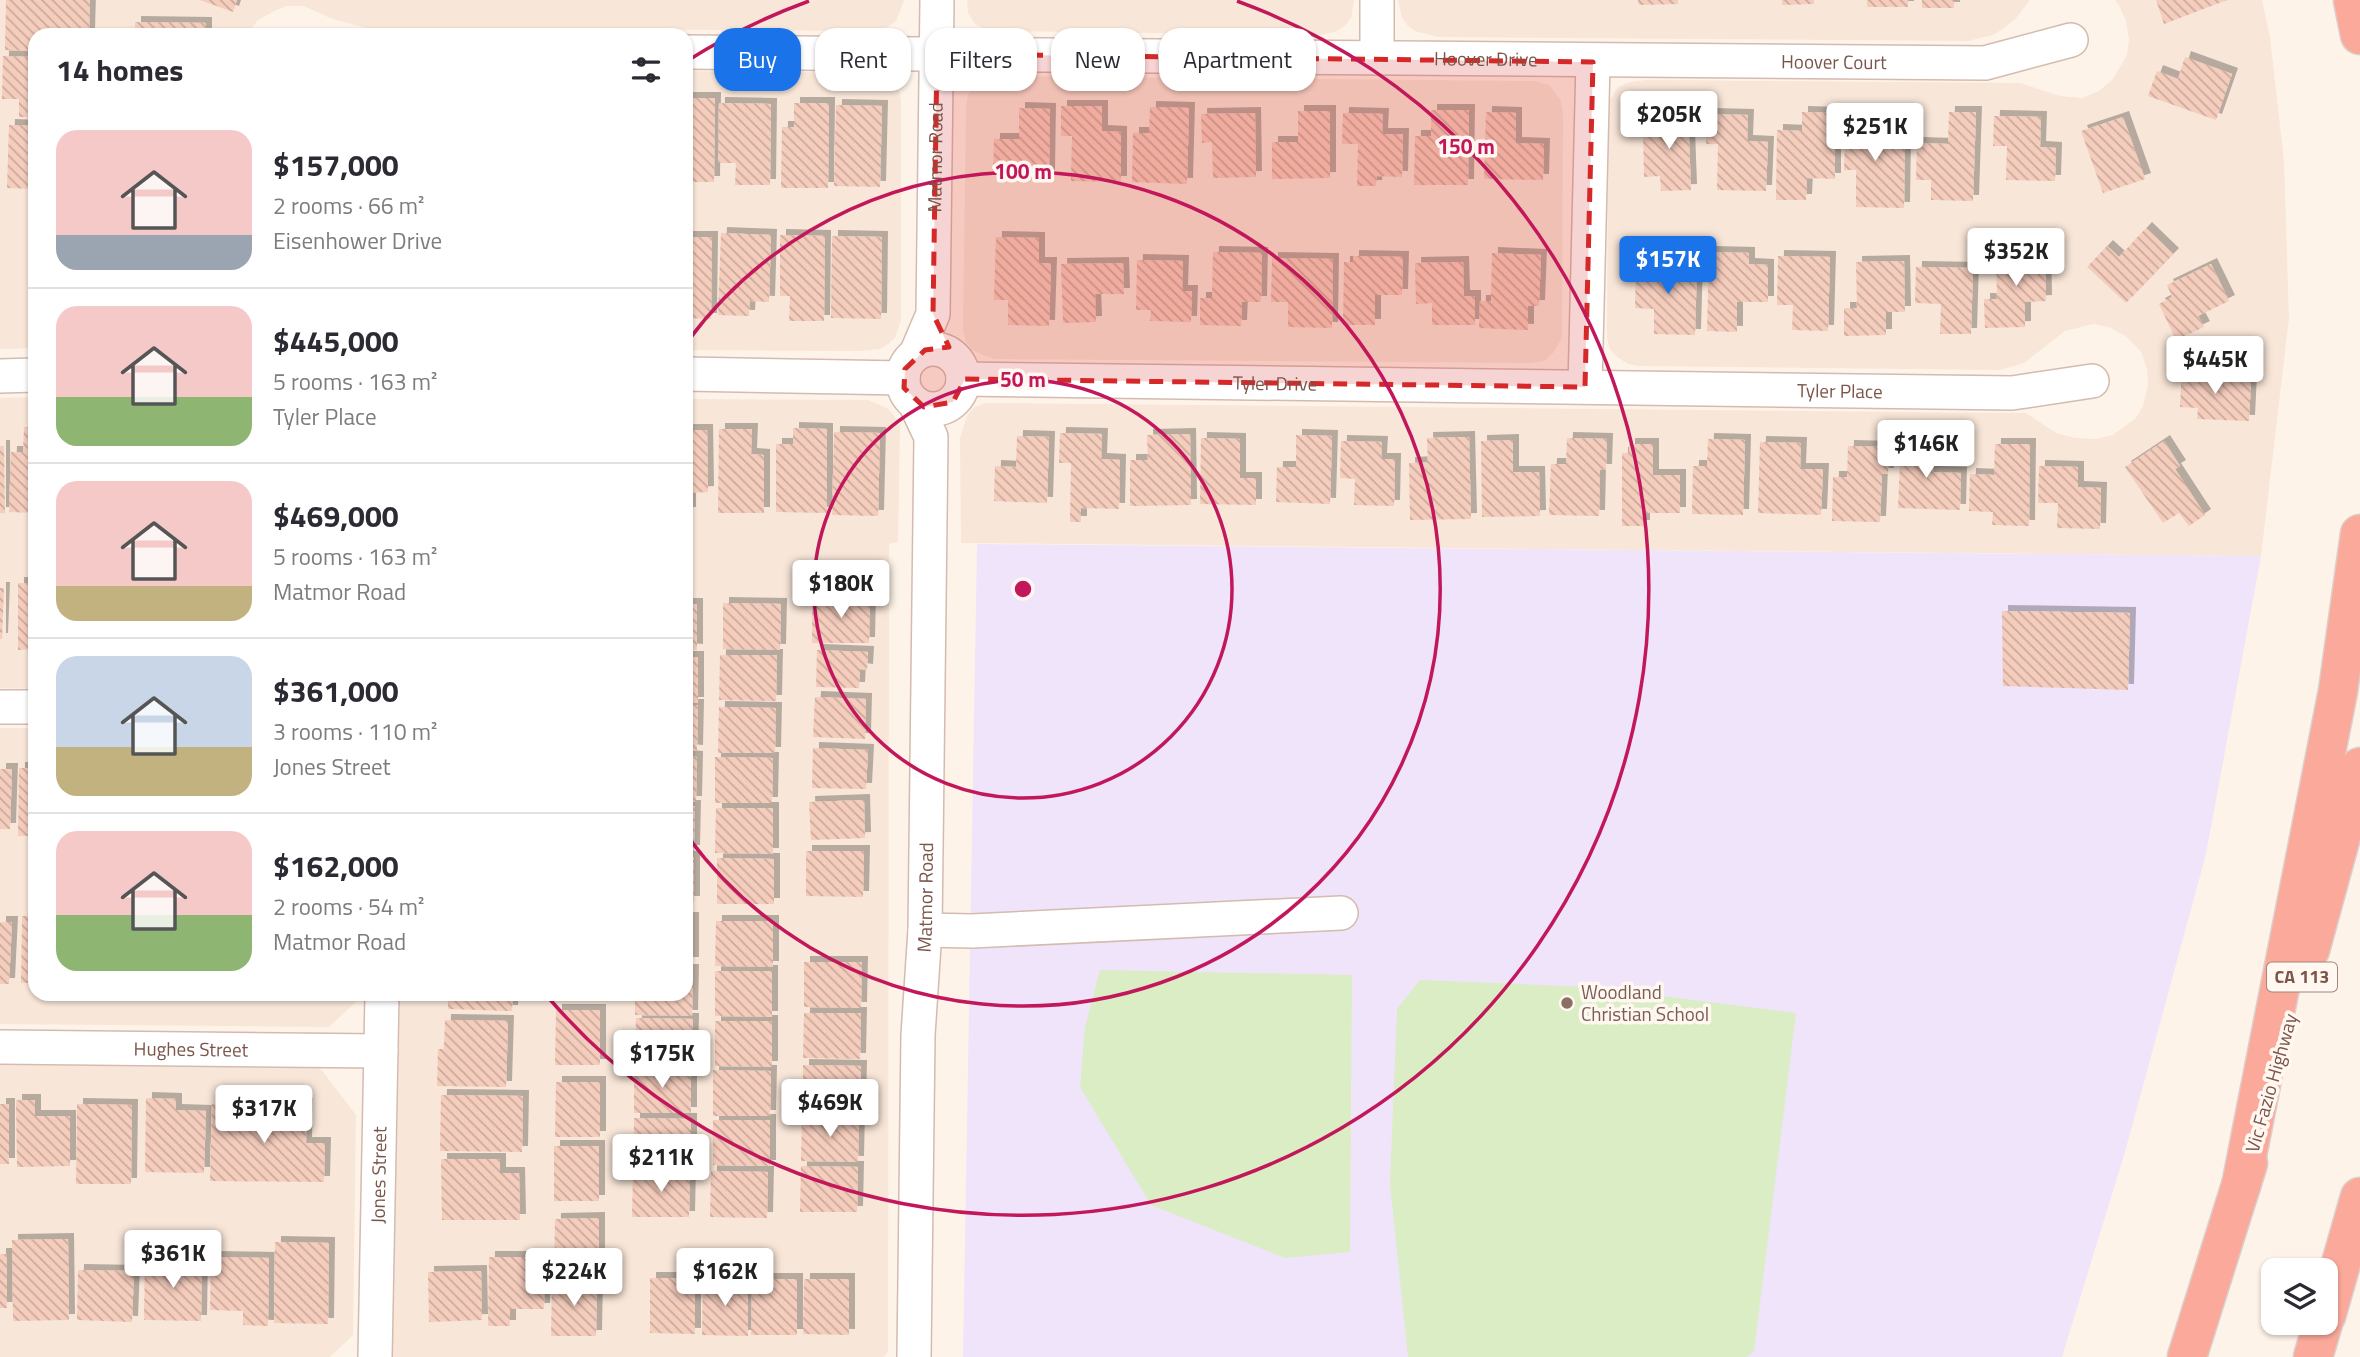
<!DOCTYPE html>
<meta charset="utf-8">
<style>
body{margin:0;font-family:"Titillium Web",sans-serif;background:#f2f2f3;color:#2b2b33;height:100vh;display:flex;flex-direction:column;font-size:26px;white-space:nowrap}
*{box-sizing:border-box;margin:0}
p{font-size:23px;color:#7c7c81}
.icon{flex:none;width:38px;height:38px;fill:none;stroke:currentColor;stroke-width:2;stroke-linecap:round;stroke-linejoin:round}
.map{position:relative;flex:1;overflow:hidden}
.panel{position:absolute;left:28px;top:28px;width:665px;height:973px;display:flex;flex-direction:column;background:#fff;border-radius:21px;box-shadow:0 2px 5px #0004}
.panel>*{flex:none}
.hud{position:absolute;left:714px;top:28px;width:665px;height:63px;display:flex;gap:14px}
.tools{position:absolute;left:2261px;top:1258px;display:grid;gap:14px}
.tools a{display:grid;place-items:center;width:77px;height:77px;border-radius:14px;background:#fff;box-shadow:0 2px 5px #0004;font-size:35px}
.price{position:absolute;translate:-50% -60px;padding:0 16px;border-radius:7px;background:#fff;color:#222;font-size:23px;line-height:46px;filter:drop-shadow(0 2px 4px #0008)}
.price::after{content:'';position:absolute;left:50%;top:42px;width:21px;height:16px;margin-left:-10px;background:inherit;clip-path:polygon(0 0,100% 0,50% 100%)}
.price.current{background:#1a73e8;color:#fff}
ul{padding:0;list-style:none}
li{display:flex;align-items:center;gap:21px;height:175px;padding:0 28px}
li+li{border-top:2px solid #e1e1e2}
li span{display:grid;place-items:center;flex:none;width:196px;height:140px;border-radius:21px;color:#555}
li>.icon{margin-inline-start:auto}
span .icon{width:84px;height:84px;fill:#fffc;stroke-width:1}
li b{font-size:30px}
h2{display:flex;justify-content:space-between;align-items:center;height:84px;padding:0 28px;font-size:30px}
.chip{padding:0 24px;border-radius:21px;background:#fff;box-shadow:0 2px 5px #0004;font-size:24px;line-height:63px}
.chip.current{background:#1a73e8;color:#fff}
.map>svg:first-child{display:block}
.residential{fill:#f8e6d8}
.education{fill:#f0e4fa}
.pitch{fill:#daedc4}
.building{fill:url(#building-back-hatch);filter:url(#shadow)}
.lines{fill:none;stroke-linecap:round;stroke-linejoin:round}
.minor-casing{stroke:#d4bbaf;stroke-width:36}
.highway-casing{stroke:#dacfcc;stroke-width:41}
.minor{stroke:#fff;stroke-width:33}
.highway{stroke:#fba99b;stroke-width:38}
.marked{fill:#d62828;fill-opacity:0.2;stroke:#d62828;stroke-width:5;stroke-dasharray:14 9;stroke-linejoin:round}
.ring{fill:none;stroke:#c2185b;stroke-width:3.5}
.education-dot{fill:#8d6e63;stroke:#fff7f0;stroke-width:2.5}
.labels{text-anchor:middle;stroke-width:7;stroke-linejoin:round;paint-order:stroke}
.shield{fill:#fff7f0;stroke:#a2867b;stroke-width:2}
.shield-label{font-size:18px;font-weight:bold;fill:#7a5549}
.street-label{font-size:19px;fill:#7a5549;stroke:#fff7f0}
.education-label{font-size:19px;fill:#785e54;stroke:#fff7f0;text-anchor:start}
.centre{fill:#c2185b;stroke:#fff7f0;stroke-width:3.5}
.ring-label{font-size:21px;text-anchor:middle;font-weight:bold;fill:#c2185b;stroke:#fff7f0;stroke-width:7;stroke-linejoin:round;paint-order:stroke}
</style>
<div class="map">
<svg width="2360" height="1357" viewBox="0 0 2360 1357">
<defs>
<pattern id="building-back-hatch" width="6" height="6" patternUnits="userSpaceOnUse" patternTransform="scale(1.75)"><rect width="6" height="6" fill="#f5cdbd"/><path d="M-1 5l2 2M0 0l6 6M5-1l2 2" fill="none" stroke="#cba99c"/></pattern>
<filter id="shadow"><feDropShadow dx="6" dy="-6" stdDeviation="0" flood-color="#0004"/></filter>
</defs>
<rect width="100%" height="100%" fill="#fef3e8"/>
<g class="residential">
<path d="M0 0H904L896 21 886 28 875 31 366 28 330 18 304 6H287L276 10 258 20 246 35H35V348L0 349Z"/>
<path d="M967 0H1354L1351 18 1344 27 1334 32 1320 35 998 31 987 30 975 24 968 13Z"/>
<path d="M1398 0H2030L2016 18 2004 28 1993 35 1968 41 1438 37 1415 31 1408 26 1402 18Z"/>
<path d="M2115 0H2262L2270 37 2284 161 2289 318 2261 556 961 543 960 438 967 416 973 408 985 403 2006 413H2026L2056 433 2075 438 2096 439 2113 435 2136 418 2143 406 2148 386 2147 369 2141 352 2127 337 2109 327 2093 324 2065 331 2024 363 2000 370 1639 366 1628 364 1617 357 1610 349 1607 337 1608 116 1610 100 1618 87 1630 82 1647 80 2020 83 2060 96 2082 98 2099 91 2113 79 2127 55 2129 39 2126 21 2119 5Z"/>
<path d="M686 71 877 73 892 81 900 93 901 102V320L895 338 888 344 880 349 859 351 686 350Z"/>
<path d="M1000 76 1534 81 1549 85 1561 101 1563 115 1562 337 1554 352 1544 361 1530 363 995 359 983 355 972 350 966 342 963 331 966 106 968 95 977 84 988 77Z"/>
<path d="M35 397V689L0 688V398Z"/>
<path d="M686 399 868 400 887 408 893 414 900 425 898 542 889 544 888 1351 884 1357H393L387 1347 394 1306 400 994H686Z"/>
<path d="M0 728H35V994H360V998L329 1027 0 1024Z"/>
<path d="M0 1065 320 1068 356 1115 353 1335 330 1357H0Z"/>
</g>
<path class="education" d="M977 544 2261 556 2206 854 2125 1152 2062 1357H963Z"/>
<g class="pitch">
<path d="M1100 970 1352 975 1350 1252 1285 1258 1151 1205 1080 1087 1085 1027Z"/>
<path d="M1420 980 1591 987 1796 1013 1754 1352 1746 1357H1408L1390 1184 1397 1009Z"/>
</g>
<g class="building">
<path d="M6 0H90L89 35H35V51L5 50Z"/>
<path d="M200 0H237L233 12Z"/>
<path d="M1638 0H1678V4L1639 5Z"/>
<path d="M1782 0H1814V4L1782 5Z"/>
<rect x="1867" y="0" width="41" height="7"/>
<rect x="1922" y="0" width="32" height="8"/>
<path d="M2156 0H2227L2164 24Z"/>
<path d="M135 22 206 23V35H135Z"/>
<path d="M3 56 35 57V117H19V99H2Z"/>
<path d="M2185 57 2232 74 2216 120 2148 96 2157 71 2178 79Z"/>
<path d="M686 98H715L714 182H686Z"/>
<path d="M719 103 771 104 770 185H735L736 163H718Z"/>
<path d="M794 103H829L828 188H781L782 127H794Z"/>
<path d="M836 105 882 106 880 187 834 186Z"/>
<path d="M1061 106H1102V131L1121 132V182L1071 181 1072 136H1061Z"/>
<path d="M1150 107 1189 108 1187 184 1132 182 1133 133H1149Z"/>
<path d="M1019 108 1050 109 1049 176 993 175 994 139H1019Z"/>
<path d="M1431 110H1469L1468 185H1414L1415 136H1431Z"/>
<path d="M1688 110 1691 190 1661 191 1660 176 1644 177 1643 128 1659 127V111Z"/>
<path d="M1298 111H1330V178L1272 179V142H1298Z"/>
<path d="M1486 112 1516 113V143L1544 144 1543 180 1484 179Z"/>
<path d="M1802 112 1835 113V179L1807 178 1806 200H1776L1777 130 1802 131Z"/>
<path d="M1949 112H1976L1973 201 1931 200V180H1916L1917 143 1948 144Z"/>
<path d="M1255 113 1256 177 1213 178 1212 142 1202 143 1201 114Z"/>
<path d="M1343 113 1383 114 1382 134H1403L1402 177 1377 176 1376 186H1357L1358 144H1342Z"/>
<path d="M1707 114 1748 115 1747 141 1768 142 1766 191 1717 190 1718 144H1706Z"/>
<path d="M1846 116 1887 117V142L1905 143 1904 208 1856 207V170H1844Z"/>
<path d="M1994 116 2041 117 2040 147 2056 148 2055 181 2006 180 2007 146H1993Z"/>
<path d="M2123 117 2145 179 2103 193 2081 131Z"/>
<path d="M9 125 35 126V189L7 188Z"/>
<path d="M2146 228 2173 254 2126 303 2087 267 2107 246 2119 257Z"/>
<path d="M721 233 771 235 769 302 750 301 749 316 718 315Z"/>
<path d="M780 235 825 236 824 321H789L790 296H780Z"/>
<path d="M832 236 882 237 881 319 831 318Z"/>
<path d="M686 237H712L711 319 686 318Z"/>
<path d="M996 237 1039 238V263H1051L1049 326 1008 325V300H994Z"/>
<path d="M2045 251 2046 301 2025 302V327L1985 328 1984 299H1997L1996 252Z"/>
<path d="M1213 252 1262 253 1261 302H1242L1241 326 1200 325V298H1212Z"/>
<path d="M1709 252 1749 253V264L1768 265V302H1737V332L1707 331Z"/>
<path d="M1492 253 1541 255 1539 306H1528V330L1479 328 1480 301H1491Z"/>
<path d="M1353 256 1403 257 1402 295H1375V325H1343L1344 262H1353Z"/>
<path d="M1778 256 1830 257 1828 331 1792 330 1793 305H1777Z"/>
<path d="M1272 258 1333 259 1332 328 1288 327V302H1271Z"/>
<path d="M1137 260 1183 261 1182 291H1192L1191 322 1150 321 1151 310H1136Z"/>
<path d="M1904 261 1905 312H1886V335L1844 336V308H1857L1856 262Z"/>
<path d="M1463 262 1464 296H1475V325H1432V303L1416 304 1415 263Z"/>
<path d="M1123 263 1124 294H1095L1096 322 1063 323 1061 264Z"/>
<path d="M1636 263 1697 264 1695 335 1654 334V309L1635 308Z"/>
<path d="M2211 264 2229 301 2198 316 2204 327 2176 340 2159 304 2172 297 2167 285Z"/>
<path d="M1916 267 1973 268 1971 334H1940L1941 304 1915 303Z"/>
<path d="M2182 368 2214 369V378L2251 380 2249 421 2197 419 2198 408 2180 407Z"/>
<path d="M24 427H35V513L9 512 11 452H23Z"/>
<path d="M793 428 827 429V513L776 512V444H793Z"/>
<path d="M719 429H752L751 454 764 455V513H718Z"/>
<path d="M686 430H707L708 492 690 493V513H686Z"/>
<path d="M834 432 880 433 878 516 832 515Z"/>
<path d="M1060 433 1102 434 1101 459 1120 460 1119 509 1081 508V522H1070L1071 463H1059Z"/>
<path d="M1190 434 1191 505 1130 506V460H1148L1147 435Z"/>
<path d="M1296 435 1332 436 1330 504 1276 502 1277 467H1296Z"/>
<path d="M1017 436 1049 437 1047 503 994 501 995 466 1016 467Z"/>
<path d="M1469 437 1471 519 1410 520 1409 463 1428 462 1427 438Z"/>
<path d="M1201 438 1240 439V478H1256V505L1200 504Z"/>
<path d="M1567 438 1607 439 1606 470H1600L1599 516 1549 515 1551 464H1566Z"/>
<path d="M1708 439 1745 440 1743 515 1692 514 1693 466H1707Z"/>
<path d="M1513 440V472H1539L1540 516 1482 517 1481 441Z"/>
<path d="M1341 441 1382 442 1381 459H1395L1394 506 1354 505 1355 479 1340 478Z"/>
<path d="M1901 441 1934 442 1933 472 1961 473 1960 510 1898 508Z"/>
<path d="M2164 441 2180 466 2175 469 2205 515 2189 526 2179 513 2163 523 2125 467Z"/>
<path d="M1760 442 1801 443 1800 469H1823L1821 515 1758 513Z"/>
<path d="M1629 444H1653V475H1680V513H1644V526H1622V453H1629Z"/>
<path d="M1995 444H2030L2029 526 1992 525 1993 512 1969 511 1970 474 1994 475Z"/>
<path d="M0 446H4L5 513H0Z"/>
<path d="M1848 446 1889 447 1888 474H1882L1880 522 1832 521 1833 477H1847Z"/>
<path d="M2039 466 2078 467V487L2101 488 2100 529 2057 528 2058 503H2038Z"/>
<path d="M18 583H35V649L18 650Z"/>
<path d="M0 588H4L2 639H0Z"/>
<path d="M812 597 870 598 869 643H812Z"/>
<path d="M723 603 781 604 780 650 723 649Z"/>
<path d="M686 604H697V650L686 649Z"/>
<path d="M2002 611 2130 613 2128 690 2003 686Z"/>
<path d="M817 650 868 652 867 670 860 669 859 688 816 687Z"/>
<path d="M720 655H777L776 701 719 700Z"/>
<rect x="686" y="657" width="12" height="46"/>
<path d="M815 697 866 699 865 739 813 737Z"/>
<path d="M686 705H698L697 751 686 750Z"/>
<path d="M719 707 776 708 775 753H718Z"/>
<path d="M813 748 868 750 866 789 812 788Z"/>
<path d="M686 756 697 757 696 802H686Z"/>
<path d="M715 757 773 758 772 803H715Z"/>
<path d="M19 768H35V836H18Z"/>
<path d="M0 769H12L10 829H0Z"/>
<path d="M864 800 865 838 811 840 809 802Z"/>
<path d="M686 806H695L694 851H686Z"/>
<path d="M716 808H773V854L715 853Z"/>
<path d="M806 851H864L863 897 806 896Z"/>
<rect x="686" y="857" width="8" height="45"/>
<path d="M717 858 774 859V904H717Z"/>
<path d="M22 916H35V983H21Z"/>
<rect x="686" y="918" width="7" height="45"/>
<path d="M716 921H773V967L715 966Z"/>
<path d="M0 922H12L9 984H0Z"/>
<path d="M804 962H862L861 1008 804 1007Z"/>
<path d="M686 970H693L692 1016 635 1015V994H686Z"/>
<path d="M715 971H772V1017L715 1016Z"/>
<path d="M277 994H313V1000H278Z"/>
<path d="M448 994H513L512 1011 448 1009Z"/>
<rect x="560" y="994" width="45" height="7"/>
<path d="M556 1010H600V1065H555Z"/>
<path d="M804 1013H861L860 1059 803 1058Z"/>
<path d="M636 1018 693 1019 692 1064 635 1063Z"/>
<path d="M445 1020 508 1021 506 1087 437 1086 438 1049H444Z"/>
<path d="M715 1021H772V1067L715 1066Z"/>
<path d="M803 1065 861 1066 860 1111H803Z"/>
<path d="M634 1067 691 1068V1113H634Z"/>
<path d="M713 1070 771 1071 770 1116H713Z"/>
<path d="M556 1082H600V1137H555Z"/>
<path d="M441 1095 523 1096 522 1152 440 1151Z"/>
<path d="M146 1098 176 1099V1110L206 1111 204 1173 145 1172Z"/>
<path d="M16 1100H35V1116H70V1166L17 1167Z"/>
<rect x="0" y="1104" width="9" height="60"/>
<path d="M77 1104 132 1105 131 1184H76Z"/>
<path d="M212 1104H242V1114L259 1115V1104H307L306 1143H325L324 1182 210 1181Z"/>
<path d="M802 1116H859L858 1162 801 1161Z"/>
<path d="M634 1118 691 1119V1164H634Z"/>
<path d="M713 1120H770V1166L713 1165Z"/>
<rect x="554" y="1146" width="45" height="55"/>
<path d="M441 1159H500V1173H519L520 1220H442Z"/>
<path d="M801 1166 858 1167 857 1212H800Z"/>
<path d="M633 1171 690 1172 689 1217H632Z"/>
<path d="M711 1171 768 1172 767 1218 710 1217Z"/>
<path d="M599 1218V1274H554L555 1219Z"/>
<path d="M68 1239 69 1320 13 1321 12 1240Z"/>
<path d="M275 1242 329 1243 328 1324 274 1323Z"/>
<rect x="0" y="1254" width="7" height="54"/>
<path d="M211 1257 269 1258 268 1326 243 1325V1311L210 1310Z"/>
<path d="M489 1257H545L544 1309H510V1326H488Z"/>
<path d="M145 1259 202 1260 201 1321 144 1320Z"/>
<path d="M78 1270 134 1271 132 1322 77 1320Z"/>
<path d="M481 1271 482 1320 429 1322 428 1272Z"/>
<path d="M650 1278H695V1334L650 1333Z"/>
<path d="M752 1279H797V1335H751Z"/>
<path d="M804 1279H849V1335L803 1334Z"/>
<path d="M597 1280 596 1336H551L552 1281Z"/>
<path d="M703 1280H748V1336L702 1335Z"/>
</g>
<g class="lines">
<defs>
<g id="minor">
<path id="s1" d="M686 52 1985 63 2071 40"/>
<path d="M1377 58V0"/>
<circle cx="933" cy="379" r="30"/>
<path id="s2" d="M916 354 933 314 937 0"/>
<path d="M686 374 903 378"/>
<path d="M0 376 35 375"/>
<path id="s3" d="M963 379 2012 393 2092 381"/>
<path d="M1585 387 1593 62"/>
<path d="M0 707H35"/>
<path d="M925 930 972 931 1341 913"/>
<path id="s4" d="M0 1047 381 1051"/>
<path id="s5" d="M375 1357 382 994"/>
<path id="s6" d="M914 1357 918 1035 925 930 931 437 915 403"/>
</g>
<g id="highway">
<path d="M2353 0 2360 35"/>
<path d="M2310 950 2360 767"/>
<path d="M2241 1186 2338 691 2360 534"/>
<path d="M2326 1316 2360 1197"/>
<path d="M2187 1357 2248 1163"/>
<path d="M2313 1357 2323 1323"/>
</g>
</defs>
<use href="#minor" class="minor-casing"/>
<use href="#highway" class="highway-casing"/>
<use href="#minor" class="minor"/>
<use href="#highway" class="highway"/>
</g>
<path class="marked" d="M937 54 1593 62 1585 387 965 379 953 402 924 407 904 388 905 369 925 350 949 347 933 314Z"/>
<g class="ring">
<circle cx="1023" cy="589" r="209"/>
<path d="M688 341A417 417 0 1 1 688 837"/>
<path d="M687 61A626 626 0 0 1 809 1M1237 1A626 626 0 1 1 547 996"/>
</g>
<circle class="education-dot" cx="1567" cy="1003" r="7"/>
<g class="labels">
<rect class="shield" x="2267" y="962.5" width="70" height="29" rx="5"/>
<g class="shield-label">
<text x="2302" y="983">CA 113</text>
</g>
<g class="street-label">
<text dy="7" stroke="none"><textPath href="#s1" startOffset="800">Hoover Drive</textPath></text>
<text dy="7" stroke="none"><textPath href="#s1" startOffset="1148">Hoover Court</textPath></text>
<text dy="7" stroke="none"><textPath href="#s2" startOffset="200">Matmor Road</textPath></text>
<text dy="7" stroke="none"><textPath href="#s3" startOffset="312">Tyler Drive</textPath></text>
<text dy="7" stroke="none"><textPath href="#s3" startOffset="877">Tyler Place</textPath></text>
<text dy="7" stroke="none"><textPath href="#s6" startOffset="460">Matmor Road</textPath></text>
<text dy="7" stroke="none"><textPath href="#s4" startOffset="191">Hughes Street</textPath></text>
<text transform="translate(2271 1083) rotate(-74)" y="7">Vic Fazio Highway</text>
<text dy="7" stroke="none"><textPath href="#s5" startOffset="182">Jones Street</textPath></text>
</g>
<g class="education-label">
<text x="1581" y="999">Woodland<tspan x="1581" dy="22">Christian School</tspan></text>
</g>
</g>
<circle cx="1023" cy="589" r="10" class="centre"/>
<g class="ring-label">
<text x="1466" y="154">150 m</text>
<text x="1023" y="179">100 m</text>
<text x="1023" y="387">50 m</text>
</g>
</svg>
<div class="tools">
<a><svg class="icon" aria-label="layers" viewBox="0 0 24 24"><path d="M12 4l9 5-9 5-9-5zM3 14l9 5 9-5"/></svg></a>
</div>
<b class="price" style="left:1669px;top:151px">$205K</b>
<b class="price" style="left:1875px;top:163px">$251K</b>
<b class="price" style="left:2016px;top:288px">$352K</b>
<b class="price current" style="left:1668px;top:296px">$157K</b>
<b class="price" style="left:2215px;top:396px">$445K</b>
<b class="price" style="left:1926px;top:480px">$146K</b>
<b class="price" style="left:841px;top:620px">$180K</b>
<b class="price" style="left:662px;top:1090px">$175K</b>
<b class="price" style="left:830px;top:1139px">$469K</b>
<b class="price" style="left:264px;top:1145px">$317K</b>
<b class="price" style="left:661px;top:1194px">$211K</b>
<b class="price" style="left:173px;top:1290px">$361K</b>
<b class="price" style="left:574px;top:1308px">$224K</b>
<b class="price" style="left:725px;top:1308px">$162K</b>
<div class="hud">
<a class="chip current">Buy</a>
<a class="chip">Rent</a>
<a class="chip">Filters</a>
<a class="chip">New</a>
<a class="chip">Apartment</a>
</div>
<section class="panel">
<h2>14 homes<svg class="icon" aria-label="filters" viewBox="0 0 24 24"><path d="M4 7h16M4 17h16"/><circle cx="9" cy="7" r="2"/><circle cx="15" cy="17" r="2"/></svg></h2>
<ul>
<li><span style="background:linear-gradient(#f6c9c9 75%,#9aa5b1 0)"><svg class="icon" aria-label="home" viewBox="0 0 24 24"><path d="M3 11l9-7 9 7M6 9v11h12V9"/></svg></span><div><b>$157,000</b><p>2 rooms · 66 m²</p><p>Eisenhower Drive</p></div></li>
<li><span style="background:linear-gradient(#f6c9c9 65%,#8fb573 0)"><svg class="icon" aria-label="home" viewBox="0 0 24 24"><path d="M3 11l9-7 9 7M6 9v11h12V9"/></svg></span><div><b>$445,000</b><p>5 rooms · 163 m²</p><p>Tyler Place</p></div></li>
<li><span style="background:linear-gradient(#f6c9c9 75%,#c2b280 0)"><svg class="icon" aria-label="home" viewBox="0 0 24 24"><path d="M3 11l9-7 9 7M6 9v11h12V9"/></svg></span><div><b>$469,000</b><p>5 rooms · 163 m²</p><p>Matmor Road</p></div></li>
<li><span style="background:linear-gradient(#c9d6e8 65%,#c2b280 0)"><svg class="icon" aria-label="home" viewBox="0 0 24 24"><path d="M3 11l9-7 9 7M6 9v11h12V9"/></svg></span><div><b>$361,000</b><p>3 rooms · 110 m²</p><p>Jones Street</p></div></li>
<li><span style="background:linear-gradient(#f6c9c9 60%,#8fb573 0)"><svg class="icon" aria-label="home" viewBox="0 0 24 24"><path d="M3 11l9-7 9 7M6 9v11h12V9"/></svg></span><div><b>$162,000</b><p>2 rooms · 54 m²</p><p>Matmor Road</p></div></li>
</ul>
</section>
</div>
